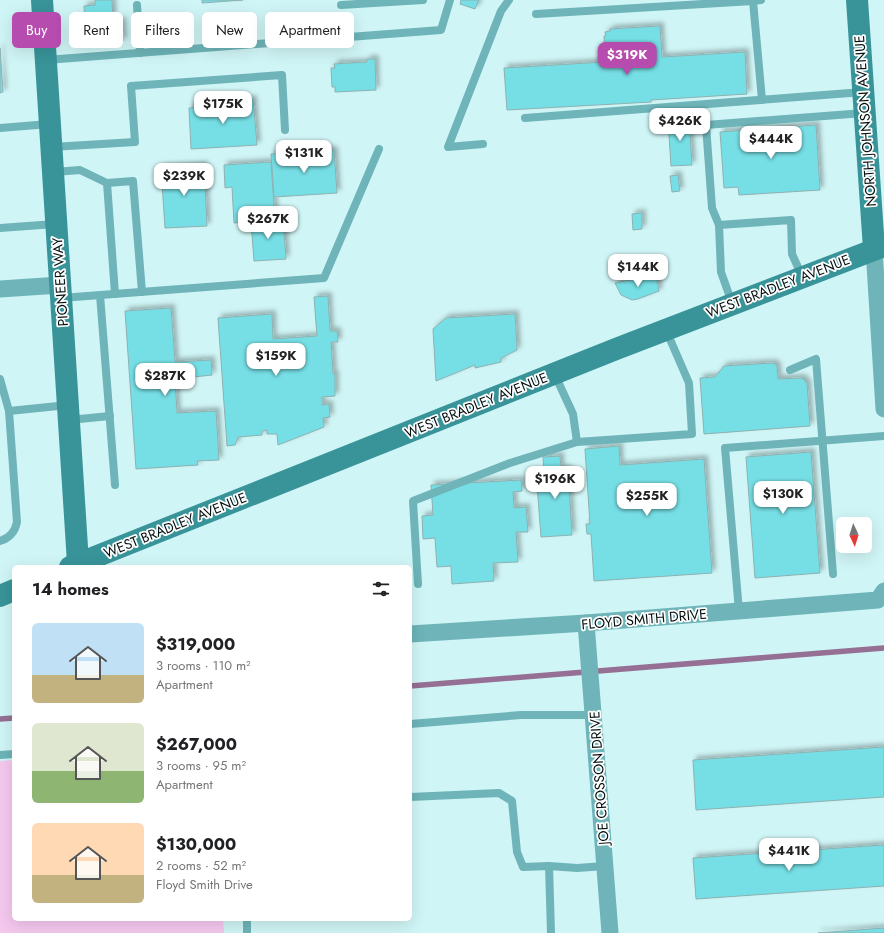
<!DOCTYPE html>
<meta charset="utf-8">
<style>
body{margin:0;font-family:Jost,sans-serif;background:#f2f2f2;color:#202124;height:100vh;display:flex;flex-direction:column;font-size:15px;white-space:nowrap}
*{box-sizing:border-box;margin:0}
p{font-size:13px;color:#757577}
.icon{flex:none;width:22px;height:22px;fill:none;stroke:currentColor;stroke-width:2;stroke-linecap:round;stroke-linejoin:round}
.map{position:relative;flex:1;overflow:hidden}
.side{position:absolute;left:12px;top:565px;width:400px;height:356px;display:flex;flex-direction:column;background:#fff;border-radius:6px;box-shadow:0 4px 16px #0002}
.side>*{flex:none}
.guide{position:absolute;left:12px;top:12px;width:400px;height:36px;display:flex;gap:8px}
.needle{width:26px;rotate:176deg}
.controls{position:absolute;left:836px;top:517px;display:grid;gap:8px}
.controls a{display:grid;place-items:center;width:36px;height:36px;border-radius:6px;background:#fff;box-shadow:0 4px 16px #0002;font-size:20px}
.price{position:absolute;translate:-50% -34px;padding:0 9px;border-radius:8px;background:#fff;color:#222;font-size:13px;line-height:26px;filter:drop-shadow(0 1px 2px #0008)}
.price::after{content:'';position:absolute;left:50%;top:24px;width:12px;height:9px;margin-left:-6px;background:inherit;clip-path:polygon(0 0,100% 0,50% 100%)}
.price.selected{background:#b64cae;color:#fff}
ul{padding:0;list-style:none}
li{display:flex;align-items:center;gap:12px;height:100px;padding:0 20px}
li span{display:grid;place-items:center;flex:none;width:112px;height:80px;border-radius:6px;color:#555}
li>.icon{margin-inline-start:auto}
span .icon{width:48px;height:48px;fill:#fffc;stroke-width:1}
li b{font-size:17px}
h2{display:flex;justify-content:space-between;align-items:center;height:48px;padding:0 20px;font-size:17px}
.chip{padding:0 14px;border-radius:6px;background:#fff;box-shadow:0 4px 16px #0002;font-size:14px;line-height:36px}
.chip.selected{background:#b64cae;color:#fff}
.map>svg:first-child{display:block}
.green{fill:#f4c8ee}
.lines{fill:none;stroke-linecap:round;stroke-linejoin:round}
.stream{stroke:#956f94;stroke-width:5.5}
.building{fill:#76dfe5;stroke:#8db1b2;filter:url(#shadow)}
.service{stroke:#6eb4b8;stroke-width:8}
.minor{stroke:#6eb4b8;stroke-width:17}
.secondary{stroke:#389499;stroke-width:22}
.labels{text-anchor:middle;stroke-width:3.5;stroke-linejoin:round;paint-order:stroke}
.street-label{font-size:14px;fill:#041010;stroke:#fff}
</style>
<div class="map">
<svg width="884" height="933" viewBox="0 0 884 933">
<defs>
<filter id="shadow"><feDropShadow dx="3.5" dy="-3.5" stdDeviation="2" flood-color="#0004"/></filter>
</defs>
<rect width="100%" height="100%" fill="#d0f5f6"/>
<path class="green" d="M14 760V919H223L224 933H0V761Z"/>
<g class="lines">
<g class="stream">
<path d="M410 686 884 648"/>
<path d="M0 719 14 718"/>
</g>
</g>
<g class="building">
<path d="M95 0H112L113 21H122L123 41 90 43 89 27H85L84 6 95 5Z"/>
<path d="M202 0H243L202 3Z"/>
<path d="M461 0H479L475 9 460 4Z"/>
<path d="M660 26 662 57 745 52 747 94 651 100V102L507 110 504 68 605 62 604 36H606L605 32 610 31V29Z"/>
<path d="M0 48 3 92 0 93Z"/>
<path d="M367 59H375L376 90 335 92V87H332L331 68H335L334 64 367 62Z"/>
<path d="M218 99V105L248 103V100L253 99 257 145 191 149 189 108 205 107V100Z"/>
<path d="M689 119 692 165 671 166 668 120Z"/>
<path d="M816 125 820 190 739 195 738 187 724 188 720 132Z"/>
<path d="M334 150 337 193 274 197 271 154Z"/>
<path d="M271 162 275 220 234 223 232 187 225 188 224 165Z"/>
<path d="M204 165 207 226 165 228 161 168Z"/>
<path d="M678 175 680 191 672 192 670 176Z"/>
<path d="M642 213V229L633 230 632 214Z"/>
<path d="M283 220 286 259 254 261 251 222Z"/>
<path d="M656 275 659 291 638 299 632 300 621 295 615 283Z"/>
<path d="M328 296 330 331H337L338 342H331L333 374H335V396L322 397V405L329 404 330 417 323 418 324 427 278 445 277 434H267V430L262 431V435L238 437 235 445 227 446 218 318 272 314 273 339 317 336 314 297Z"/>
<path d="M171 308 175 362 211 360 212 375 175 379 177 413 216 411 219 460 197 461 198 465 136 469 125 311Z"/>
<path d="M515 314 517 350 501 358V362L475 368V365L436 381 433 329 446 318Z"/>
<path d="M773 363 777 366 778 379 802 378 807 383 810 426 704 434 700 378 715 377 724 366Z"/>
<path d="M619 446 620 465 704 459 712 573 594 581 591 534H587L586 524H590L585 449Z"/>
<path d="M811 452 820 573 755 578 746 457Z"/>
<path d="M560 456 561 469H568L572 535 541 537 537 484H545L543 457Z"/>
<path d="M521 480 522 491 513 492 514 508 526 507 528 532H516L518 562 493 563 494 581 452 584 451 566 437 567 435 538 423 539 422 516 433 515 431 485Z"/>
<path d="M884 747V797L696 810 693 760Z"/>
<path d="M884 845V886L696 899 693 858Z"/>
<path d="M884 928V933H818Z"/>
</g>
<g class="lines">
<g class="service">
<path d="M761 0 753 1 762 100"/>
<path d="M137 5 140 53"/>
<path d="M341 5 423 0"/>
<path d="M536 14 753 1"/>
<path d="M46 60 441 30 450 0"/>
<path d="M525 118 863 92"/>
<path d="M0 128 49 124"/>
<path d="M483 144 448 147 501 11 509 0"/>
<path d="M52 147 135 142 131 86 282 75 285 130"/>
<path d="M54 172 80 170 107 183 115 294"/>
<path d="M107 183 133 181 142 292"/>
<path d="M719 225 712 208 706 125 864 113"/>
<path d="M0 228 55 224"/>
<path d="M100 295 115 485"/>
<path d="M61 298 324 278 379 149"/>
<path d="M732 303 721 272 719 225 791 220 792 254 802 276"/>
<path d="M790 370 816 359 833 574"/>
<path d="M555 375 573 414 577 442 692 434 689 383 666 330"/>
<path d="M0 379 9 411 17 522C15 532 10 538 0 541"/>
<path d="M9 411 68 405"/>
<path d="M69 420 110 416"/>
<path d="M418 584 413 501 510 463 577 442"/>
<path d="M739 611 725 448 884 436"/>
<path d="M410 724 521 715H594"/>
<path d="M0 755 14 754"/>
<path d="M410 797 499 793 512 801 517 852 523 867 549 866 577 868 605 866"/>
<path d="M549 866 551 933"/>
<path d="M247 919V933"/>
</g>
<g class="minor">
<path d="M874 249 884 409"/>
<path d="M0 289 60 285"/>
<path d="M586 623 610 933"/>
<path d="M410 634 586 623 878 600 884 591"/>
</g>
<g class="secondary">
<path d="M42 0 78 563"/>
<path d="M857 0 874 249"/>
<path d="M70 567 616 349 884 246"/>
<path d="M0 596 14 590"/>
</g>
</g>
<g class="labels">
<g class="street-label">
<text transform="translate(865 121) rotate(-94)" y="5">NORTH JOHNSON AVENUE</text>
<text transform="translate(60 282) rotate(-94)" y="5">PIONEER WAY</text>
<text transform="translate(778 286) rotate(-21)" y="5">WEST BRADLEY AVENUE</text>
<text transform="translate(476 405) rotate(-22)" y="5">WEST BRADLEY AVENUE</text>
<text transform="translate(175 525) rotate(-22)" y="5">WEST BRADLEY AVENUE</text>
<text transform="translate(644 619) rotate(-5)" y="5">FLOYD SMITH DRIVE</text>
<text transform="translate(599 778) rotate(-94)" y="5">JOE CROSSON DRIVE</text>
</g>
</g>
</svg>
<div class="controls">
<a><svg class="needle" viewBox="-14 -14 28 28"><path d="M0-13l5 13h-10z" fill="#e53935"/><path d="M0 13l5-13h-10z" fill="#757577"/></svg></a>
</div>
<b class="price selected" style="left:627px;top:76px">$319K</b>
<b class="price" style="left:223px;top:125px">$175K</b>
<b class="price" style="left:680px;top:142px">$426K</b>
<b class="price" style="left:771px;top:160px">$444K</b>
<b class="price" style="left:304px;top:174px">$131K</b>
<b class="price" style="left:184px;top:197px">$239K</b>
<b class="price" style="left:268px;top:240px">$267K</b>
<b class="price" style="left:638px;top:288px">$144K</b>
<b class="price" style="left:276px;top:377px">$159K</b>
<b class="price" style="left:165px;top:397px">$287K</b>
<b class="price" style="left:555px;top:500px">$196K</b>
<b class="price" style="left:783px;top:515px">$130K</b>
<b class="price" style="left:647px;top:517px">$255K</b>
<b class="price" style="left:789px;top:872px">$441K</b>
<div class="guide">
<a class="chip selected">Buy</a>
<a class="chip">Rent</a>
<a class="chip">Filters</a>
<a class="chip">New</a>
<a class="chip">Apartment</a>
</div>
<section class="side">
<h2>14 homes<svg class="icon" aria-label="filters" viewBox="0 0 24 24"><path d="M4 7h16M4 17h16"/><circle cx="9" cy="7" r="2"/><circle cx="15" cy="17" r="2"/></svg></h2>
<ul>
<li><span style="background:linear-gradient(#bfe0f5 65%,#c2b280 0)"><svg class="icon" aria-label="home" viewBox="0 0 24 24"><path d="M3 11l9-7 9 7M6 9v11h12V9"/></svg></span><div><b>$319,000</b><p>3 rooms · 110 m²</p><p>Apartment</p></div></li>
<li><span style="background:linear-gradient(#dfe7d0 60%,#8fb573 0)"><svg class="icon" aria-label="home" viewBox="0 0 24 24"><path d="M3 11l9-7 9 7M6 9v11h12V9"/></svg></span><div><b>$267,000</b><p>3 rooms · 95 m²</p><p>Apartment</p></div></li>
<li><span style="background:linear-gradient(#ffd9b3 65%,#c2b280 0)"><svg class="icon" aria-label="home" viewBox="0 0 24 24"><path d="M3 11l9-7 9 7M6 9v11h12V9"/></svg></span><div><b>$130,000</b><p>2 rooms · 52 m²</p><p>Floyd Smith Drive</p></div></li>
</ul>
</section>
</div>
